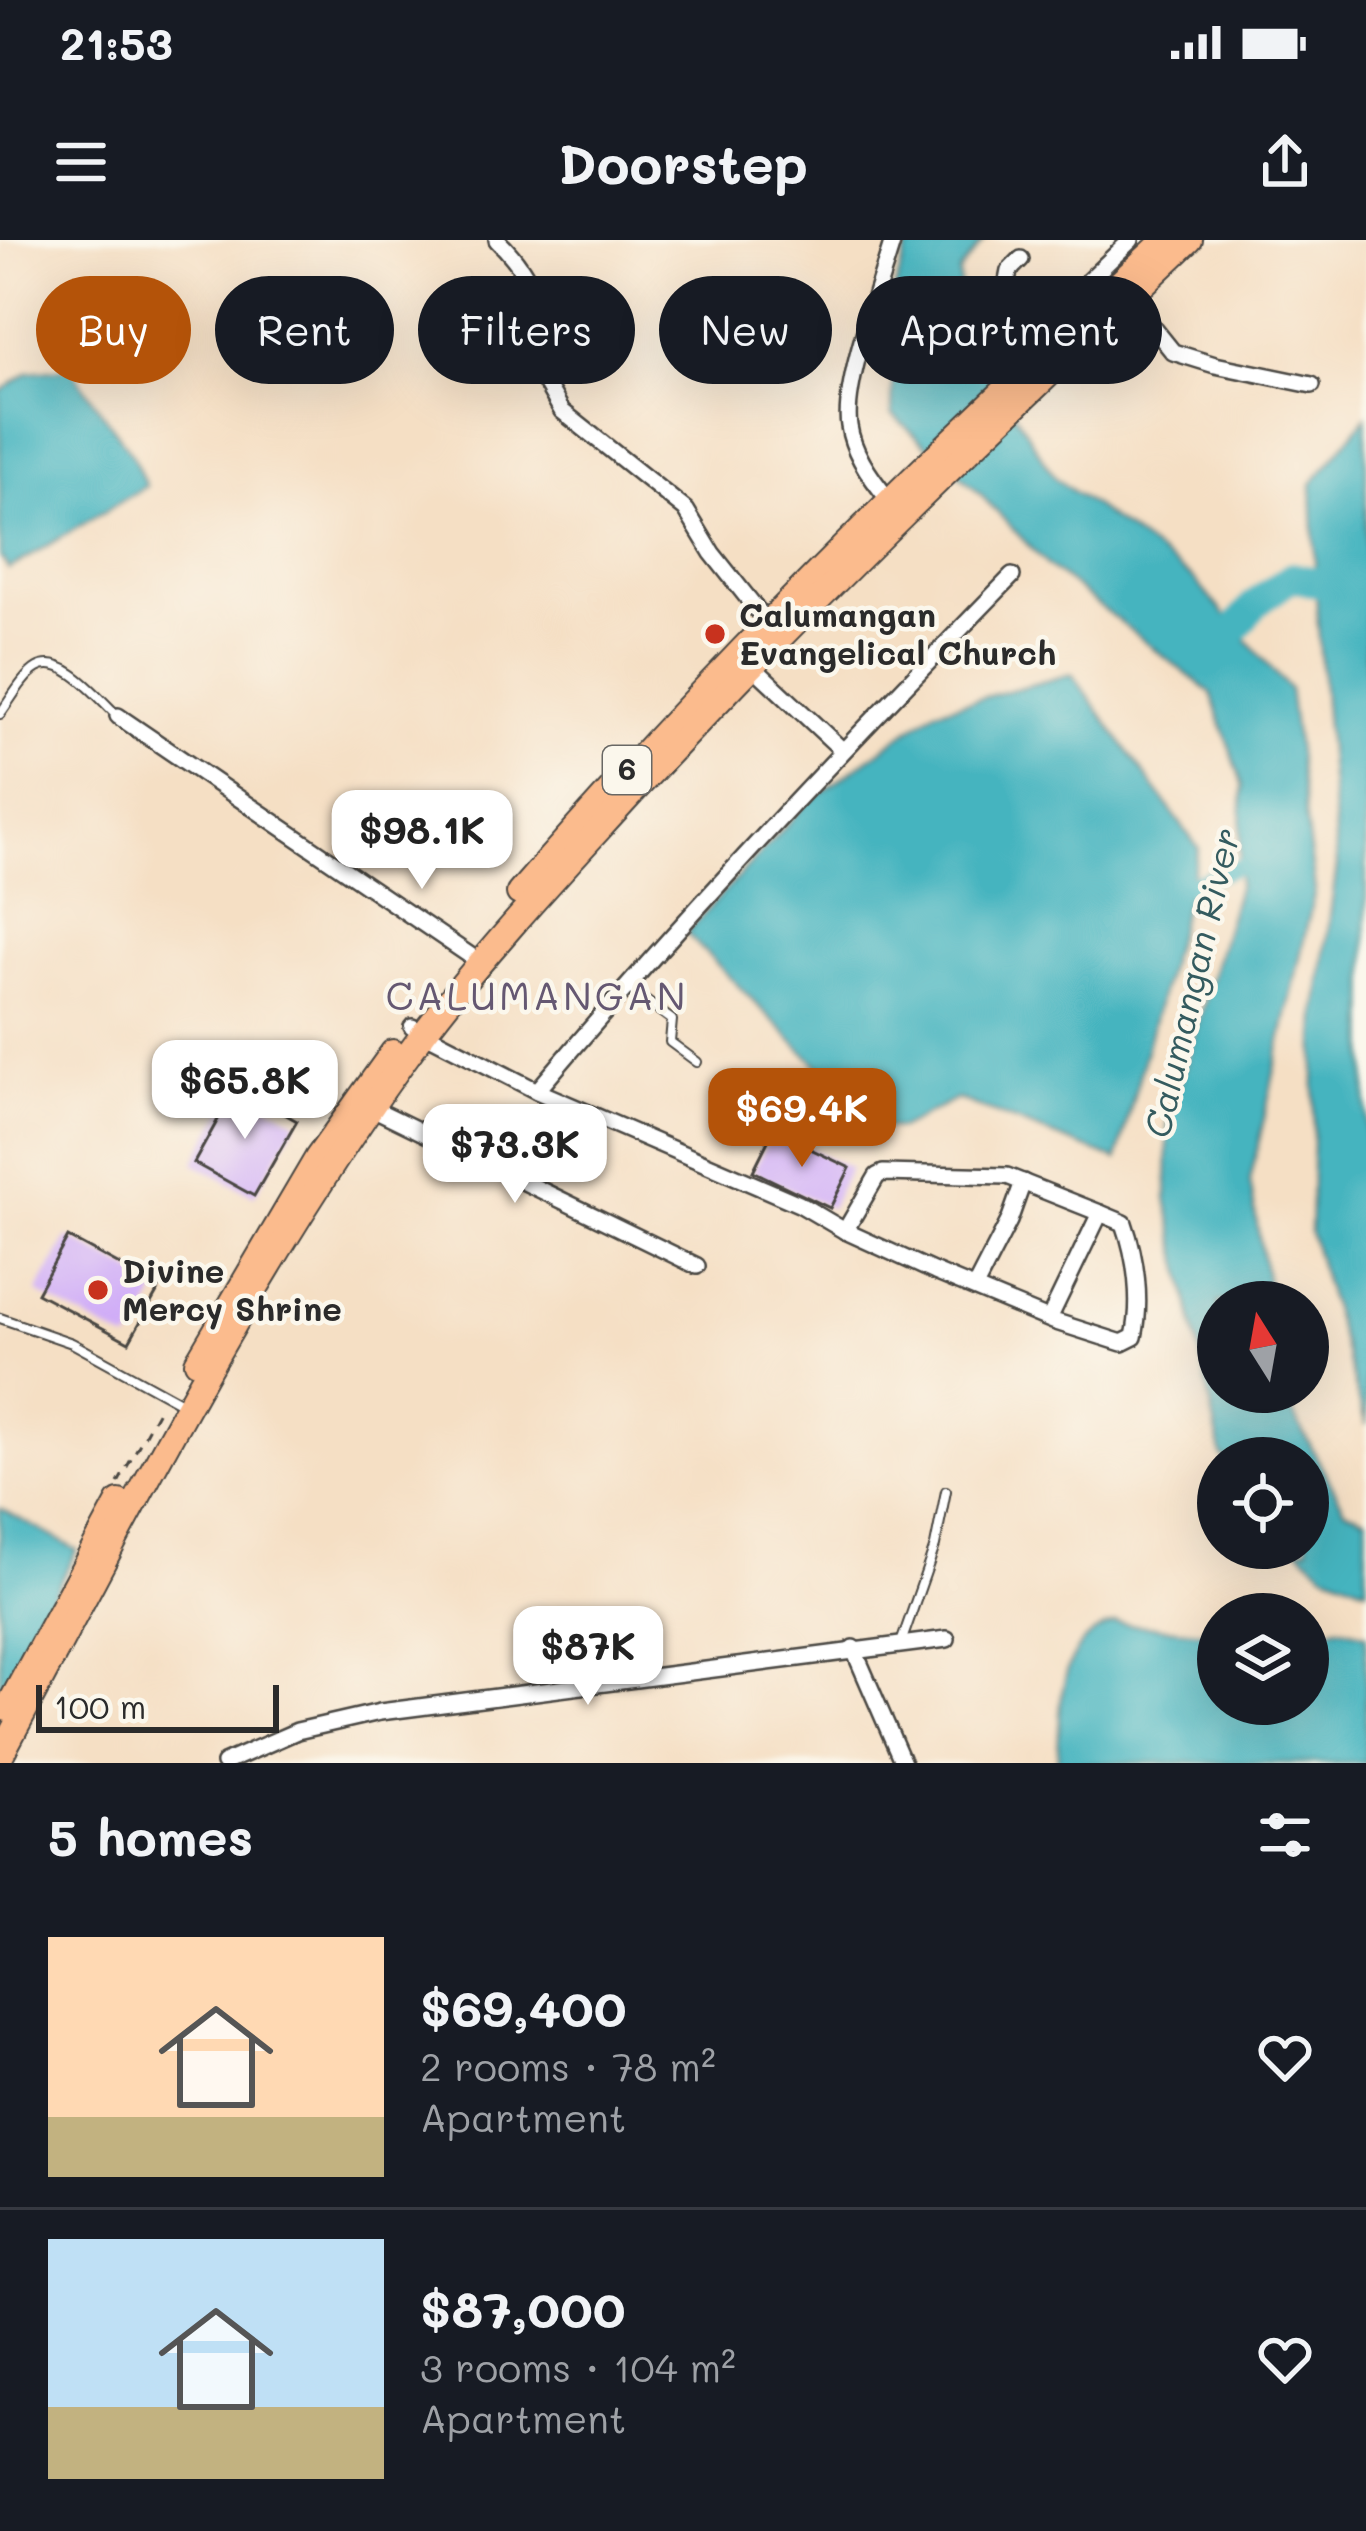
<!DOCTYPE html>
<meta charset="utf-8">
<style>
body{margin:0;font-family:Mali,sans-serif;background:#242831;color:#f1f3f6;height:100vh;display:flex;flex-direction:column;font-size:45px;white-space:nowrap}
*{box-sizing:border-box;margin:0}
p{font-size:39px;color:#9ea1a6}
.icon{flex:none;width:66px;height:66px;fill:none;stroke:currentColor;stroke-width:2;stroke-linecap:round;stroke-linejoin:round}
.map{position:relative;height:1523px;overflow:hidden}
.drawer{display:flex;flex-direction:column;background:#171b24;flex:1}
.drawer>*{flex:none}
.top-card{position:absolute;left:36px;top:36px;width:1296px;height:108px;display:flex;gap:24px}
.needle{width:78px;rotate:349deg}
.fabs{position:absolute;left:1197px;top:1041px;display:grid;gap:24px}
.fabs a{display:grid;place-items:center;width:132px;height:132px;border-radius:50%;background:#171b24;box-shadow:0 12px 48px #0002;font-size:60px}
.scale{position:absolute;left:36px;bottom:30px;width:243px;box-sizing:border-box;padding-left:12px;border:6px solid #2b2b2b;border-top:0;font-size:33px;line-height:42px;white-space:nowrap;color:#2b2b2b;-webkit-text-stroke:9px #fbf7ec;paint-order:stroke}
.price{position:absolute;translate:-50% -102px;padding:0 27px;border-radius:24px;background:#fff;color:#222;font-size:39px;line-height:78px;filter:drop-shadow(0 3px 6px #0008)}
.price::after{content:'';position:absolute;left:50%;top:72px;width:36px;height:27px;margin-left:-18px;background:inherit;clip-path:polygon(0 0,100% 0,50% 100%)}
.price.current{background:#b45309;color:#fff}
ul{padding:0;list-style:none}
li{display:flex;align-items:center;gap:36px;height:300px;padding:0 48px}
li+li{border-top:3px solid #363941}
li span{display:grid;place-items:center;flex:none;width:336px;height:240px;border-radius:0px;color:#555}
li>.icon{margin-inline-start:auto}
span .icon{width:144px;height:144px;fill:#fffc;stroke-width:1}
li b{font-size:51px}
h2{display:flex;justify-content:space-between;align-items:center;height:144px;padding:0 48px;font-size:51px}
.tag{padding:0 42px;border-radius:54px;background:#171b24;box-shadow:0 12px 48px #0002;font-size:42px;line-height:108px}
.tag.current{background:#b45309;color:#fff}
.status{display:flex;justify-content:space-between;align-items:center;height:84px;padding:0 60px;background:#171b24;direction:ltr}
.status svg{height:33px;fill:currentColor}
header{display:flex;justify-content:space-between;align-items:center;height:156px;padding:0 48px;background:#171b24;font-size:54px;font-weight:700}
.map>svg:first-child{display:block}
.water{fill:#45b4bf;stroke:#387075;stroke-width:3}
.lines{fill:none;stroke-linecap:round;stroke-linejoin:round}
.canal{stroke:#45b4bf;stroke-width:16}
.river{stroke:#45b4bf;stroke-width:30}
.building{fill:#d0adf7}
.service-casing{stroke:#494642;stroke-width:12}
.minor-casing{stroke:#494642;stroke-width:20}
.trunk-casing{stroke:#494642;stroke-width:28}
.path{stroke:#494642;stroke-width:3;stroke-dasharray:9 9;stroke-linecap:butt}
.service{stroke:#fff;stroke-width:8}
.minor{stroke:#fff;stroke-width:15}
.trunk{stroke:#fbbb8d;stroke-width:24}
.poi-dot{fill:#c8321e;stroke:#fbf7ec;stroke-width:4.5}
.labels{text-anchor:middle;stroke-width:9;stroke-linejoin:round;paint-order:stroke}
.shield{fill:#fbf7ec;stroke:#696865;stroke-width:3}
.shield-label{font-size:30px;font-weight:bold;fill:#2b2b2b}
.poi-label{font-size:33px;font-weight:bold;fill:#2b2b2b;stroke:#fbf7ec;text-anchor:start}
.water-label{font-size:36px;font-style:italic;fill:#345b5f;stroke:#fbf7ec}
.quarter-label{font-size:39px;letter-spacing:3px;fill:#655872;stroke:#fbf7ec}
</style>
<div class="status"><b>21:53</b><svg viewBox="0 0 49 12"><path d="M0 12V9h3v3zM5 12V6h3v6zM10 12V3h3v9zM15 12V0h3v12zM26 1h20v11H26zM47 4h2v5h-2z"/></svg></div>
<header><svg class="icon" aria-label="menu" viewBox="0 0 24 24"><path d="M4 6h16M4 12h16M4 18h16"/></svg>Doorstep<svg class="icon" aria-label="share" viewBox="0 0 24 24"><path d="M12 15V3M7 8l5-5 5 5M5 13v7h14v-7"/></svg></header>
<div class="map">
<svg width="1366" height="1523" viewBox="0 0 1366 1523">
<rect width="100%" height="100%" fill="#fbf7ec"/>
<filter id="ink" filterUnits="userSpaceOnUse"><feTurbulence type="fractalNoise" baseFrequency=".00833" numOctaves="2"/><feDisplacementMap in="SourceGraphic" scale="24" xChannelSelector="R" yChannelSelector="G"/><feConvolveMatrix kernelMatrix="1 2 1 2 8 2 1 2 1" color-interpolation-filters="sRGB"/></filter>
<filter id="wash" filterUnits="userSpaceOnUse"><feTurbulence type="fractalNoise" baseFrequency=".004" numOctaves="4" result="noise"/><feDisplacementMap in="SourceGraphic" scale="48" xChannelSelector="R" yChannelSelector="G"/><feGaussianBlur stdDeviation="2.7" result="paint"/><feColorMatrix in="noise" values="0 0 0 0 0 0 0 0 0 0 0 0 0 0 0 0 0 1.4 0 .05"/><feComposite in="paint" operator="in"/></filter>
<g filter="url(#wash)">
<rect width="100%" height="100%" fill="#f5dfc4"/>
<g class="water">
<path d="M910 0H984L959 32 963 92 1056 239 1193 338 1289 449 1315 650 1250 941 1270 1062H1218V1152H1285L1287 1163 1345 1269 1366 1278V1348L1323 1331 1298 1308H1308V1218H1222L1167 959 1168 885 1238 647 1243 546 1211 453 1048 326 978 252 892 174 894 51Z"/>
<path d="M71 128 132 215 146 246 9 329 0 316V152L29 132Z"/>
<path d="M1366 177V1185L1310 993 1317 770 1337 625 1317 374 1312 244Z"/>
<path d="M1072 434 1199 609 1117 920 957 859 899 889 853 885 825 833 686 693 806 564 936 470Z"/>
<path d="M0 1268 77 1310 0 1454Z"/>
<path d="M1116 1383 1218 1393V1464H1308V1392L1339 1387 1366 1394V1523H1057C1062 1471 1053 1400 1116 1383Z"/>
</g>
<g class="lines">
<path class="canal" d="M1169 652 1257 620"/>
<path class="river" d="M1212 417 1255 364 1292 337 1343 348 1366 359"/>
</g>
<g id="blocks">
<g class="building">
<path d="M236 847 297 881 254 956 194 923Z"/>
<path d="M773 891 850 928 830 968 753 931Z"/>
<path d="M68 997 160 1047 129 1102 37 1053Z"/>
</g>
</g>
</g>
<g filter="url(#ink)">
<use href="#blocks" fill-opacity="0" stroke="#494642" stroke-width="3"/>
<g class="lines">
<defs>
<g id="service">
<path d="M0 474C10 461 23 436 37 428 64 413 100 460 117 475"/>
<path d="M627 747 672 780 670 802 697 822"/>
<path d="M0 1078 72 1103 183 1164"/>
<path d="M901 1403 935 1306 946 1251"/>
</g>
<g id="minor">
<path d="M497 0C515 17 544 55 538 82 535 93 528 98 527 110L562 171 686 270 712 313 770 386"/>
<path d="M1021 19 1009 31 1007 41 1038 89"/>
<path d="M1124 51 1173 112 1215 125 1312 145"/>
<path d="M1065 115 1038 89 1131 0"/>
<path d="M890 261C872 240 853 214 849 186 842 146 881 42 893 0"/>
<path d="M750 424 842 510"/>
<path d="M118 476 481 723"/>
<path d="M412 787 537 851 799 964 845 991 935 1032 1053 1081 1122 1103 1134 1097C1142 1061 1136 1017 1124 983L1100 973 1049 1079"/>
<path d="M537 851C688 672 849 503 1012 336"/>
<path d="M364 864 697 1026"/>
<path d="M845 991 877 936 883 933 1007 936 1100 973"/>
<path d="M975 1047 1009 981 1023 942"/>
<path d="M853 1408 903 1523"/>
<path d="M224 1523 297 1491 380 1472 947 1399"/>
</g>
<g id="trunk">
<path d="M1094 67 1165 0"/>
<path d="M519 653C683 464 859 286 1042 115"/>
<path d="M197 1122 317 918 393 812"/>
<path d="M7 1469 119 1262"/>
<path d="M0 1517C131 1271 257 1018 424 793 489 707 563 629 635 550 812 358 1001 179 1190 0"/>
</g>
</defs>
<use href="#service" class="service-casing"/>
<use href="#minor" class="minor-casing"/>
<use href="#trunk" class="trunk-casing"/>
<path class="path" d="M118 1243 160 1167"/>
<use href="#service" class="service"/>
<use href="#minor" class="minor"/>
<use href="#trunk" class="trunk"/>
</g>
</g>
<g class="poi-dot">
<circle cx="715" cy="394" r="12"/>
<circle cx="98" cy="1050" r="12"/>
</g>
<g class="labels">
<rect class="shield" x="603" y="506" width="48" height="48" rx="9"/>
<g class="shield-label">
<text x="627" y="540">6</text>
</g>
<g class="poi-label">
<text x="739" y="387">Calumangan<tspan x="739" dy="38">Evangelical Church</tspan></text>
<text x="122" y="1043">Divine<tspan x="122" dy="38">Mercy Shrine</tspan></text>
</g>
<g class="water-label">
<text transform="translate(1192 743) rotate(-77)" y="13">Calumangan River</text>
</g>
<g class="quarter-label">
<text x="537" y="770">CALUMANGAN</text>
</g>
</g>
</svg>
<div class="fabs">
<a><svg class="needle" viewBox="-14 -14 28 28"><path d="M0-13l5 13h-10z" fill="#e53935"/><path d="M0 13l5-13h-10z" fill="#9ea1a6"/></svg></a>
<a><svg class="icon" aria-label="locate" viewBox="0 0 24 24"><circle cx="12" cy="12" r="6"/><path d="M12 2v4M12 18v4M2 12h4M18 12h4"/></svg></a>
<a><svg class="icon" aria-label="layers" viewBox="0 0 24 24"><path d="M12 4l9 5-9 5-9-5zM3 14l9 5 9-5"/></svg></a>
</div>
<div class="scale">100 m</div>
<b class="price" style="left:422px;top:652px">$98.1K</b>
<b class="price" style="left:245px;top:902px">$65.8K</b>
<b class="price current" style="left:802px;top:930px">$69.4K</b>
<b class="price" style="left:515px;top:966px">$73.3K</b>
<b class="price" style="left:588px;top:1468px">$87K</b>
<div class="top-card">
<a class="tag current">Buy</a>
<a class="tag">Rent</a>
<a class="tag">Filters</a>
<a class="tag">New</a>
<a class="tag">Apartment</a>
</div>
</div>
<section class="drawer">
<h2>5 homes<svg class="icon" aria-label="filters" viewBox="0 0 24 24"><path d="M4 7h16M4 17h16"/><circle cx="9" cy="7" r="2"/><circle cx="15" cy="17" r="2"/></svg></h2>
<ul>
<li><span style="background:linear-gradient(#ffd9b3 75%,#c2b280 0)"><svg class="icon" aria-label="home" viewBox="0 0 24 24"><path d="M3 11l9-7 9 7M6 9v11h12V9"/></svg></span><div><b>$69,400</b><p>2 rooms · 78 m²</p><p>Apartment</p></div><svg class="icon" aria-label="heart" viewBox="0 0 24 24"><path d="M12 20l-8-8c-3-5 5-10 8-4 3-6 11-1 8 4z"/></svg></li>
<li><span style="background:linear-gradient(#bfe0f5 70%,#c2b280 0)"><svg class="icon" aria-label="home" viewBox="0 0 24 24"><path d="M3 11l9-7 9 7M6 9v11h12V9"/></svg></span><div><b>$87,000</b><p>3 rooms · 104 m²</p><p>Apartment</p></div><svg class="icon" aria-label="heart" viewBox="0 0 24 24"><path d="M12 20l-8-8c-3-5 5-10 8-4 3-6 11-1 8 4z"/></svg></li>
</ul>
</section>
